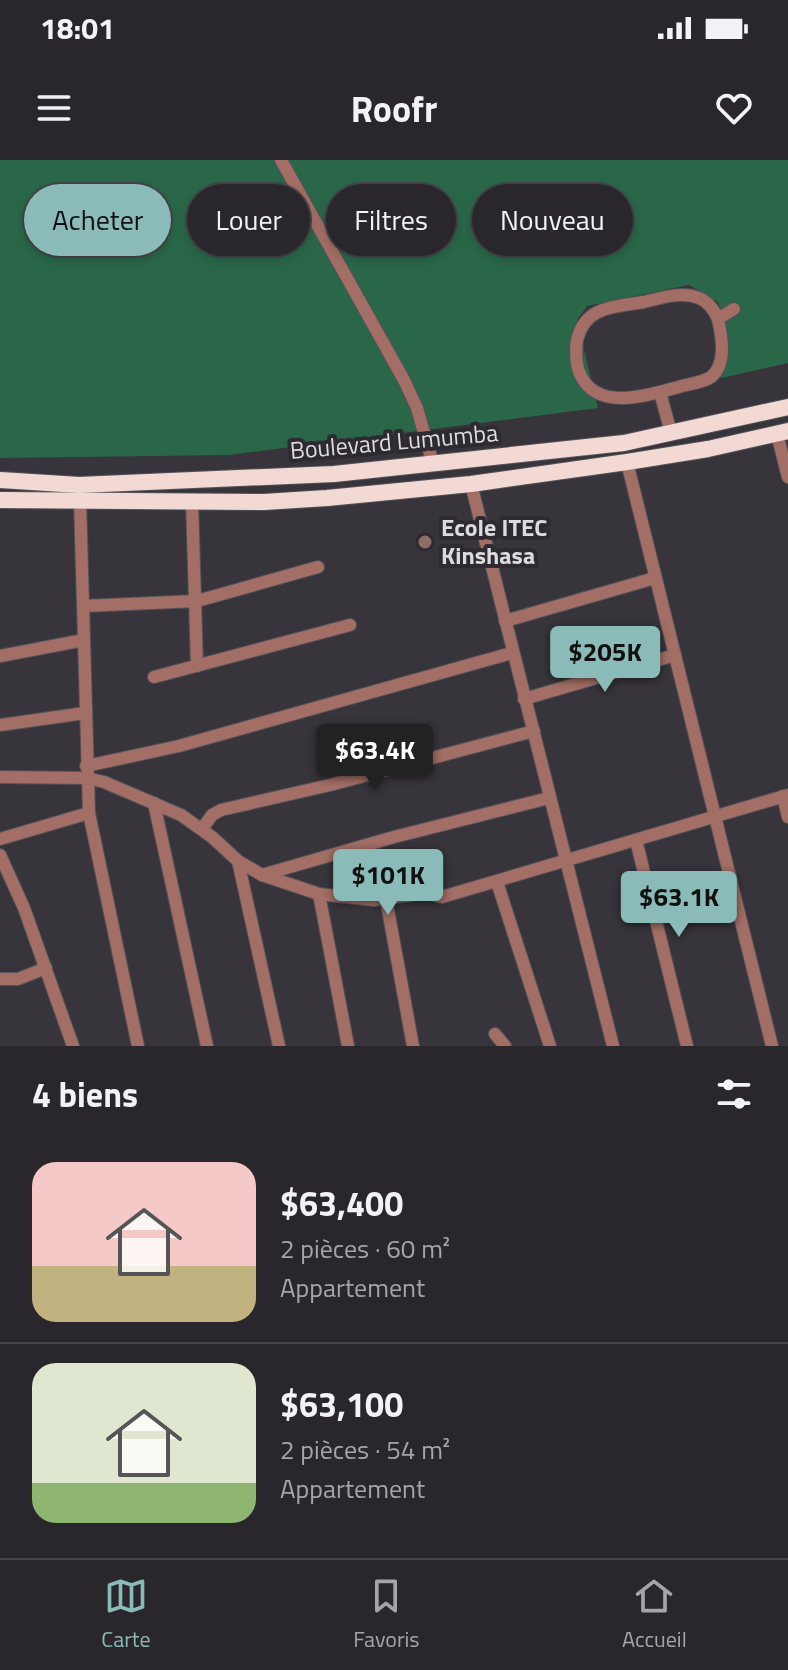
<!DOCTYPE html>
<html lang="fr">
<meta charset="utf-8">
<style>
body{margin:0;font-family:"Titillium Web",sans-serif;background:#312f34;color:#f1f3f6;height:100vh;display:flex;flex-direction:column;font-size:30px;white-space:nowrap}
*{box-sizing:border-box;margin:0}
p{font-size:26px;color:#a5a5a9}
.icon{flex:none;width:44px;height:44px;fill:none;stroke:currentColor;stroke-width:2;stroke-linecap:round;stroke-linejoin:round}
.map{position:relative;height:886px;overflow:hidden}
.details{display:flex;flex-direction:column;background:#29272c;flex:1}
.details>*{flex:none}
.hud{position:absolute;left:24px;top:24px;width:740px;height:72px;display:flex;gap:16px}
.price{position:absolute;translate:-50% -68px;padding:0 18px;border-radius:8px;background:#8bbbb9;color:#111;font-size:26px;line-height:52px;filter:drop-shadow(0 2px 4px #0008)}
.price::after{content:'';position:absolute;left:50%;top:48px;width:24px;height:18px;margin-left:-12px;background:inherit;clip-path:polygon(0 0,100% 0,50% 100%)}
.price.on{background:#222;color:#fff}
ul{padding:0;list-style:none}
li{display:flex;align-items:center;gap:24px;height:200px;padding:0 32px}
li+li{border-top:2px solid #454448}
li span{display:grid;place-items:center;flex:none;width:224px;height:160px;border-radius:24px;color:#555}
li>.icon{margin-inline-start:auto}
span .icon{width:96px;height:96px;fill:#fffc;stroke-width:1}
li b{font-size:34px}
h2{display:flex;justify-content:space-between;align-items:center;height:96px;padding:0 32px;font-size:34px}
.chip{padding:0 28px;border-radius:36px;background:#29272c;box-shadow:0 4px 12px #0003,0 0 0 2px #454448;font-size:28px;line-height:72px}
.chip.on{background:#8bbbb9;color:#111}
.status{display:flex;justify-content:space-between;align-items:center;height:56px;padding:0 40px;background:#29272c;direction:ltr}
.status svg{height:22px;fill:currentColor}
header{display:flex;justify-content:space-between;align-items:center;height:104px;padding:0 32px;background:#29272c;font-size:36px;font-weight:700}
.tab-bar{display:flex;justify-content:space-around;align-items:center;height:112px;border-top:2px solid #454448;background:#29272c;font-size:22px;color:#a5a5a9}
.tab-bar a{display:grid;justify-items:center;gap:4px}
.tab-bar .on{color:#8bbbb9}
.map>svg:first-child{display:block}
.green{fill:#2a6749}
.lines{fill:none;stroke-linecap:round;stroke-linejoin:round}
.minor-casing{stroke:#555259;stroke-width:14}
.highway-casing{stroke:#555259;stroke-width:18}
.minor{stroke:#a26e65;stroke-width:12}
.highway{stroke:#f3d9d4;stroke-width:16}
.education-dot{fill:#8d6e63;stroke:#2d2a31;stroke-width:3}
.labels{text-anchor:middle;stroke-width:8;stroke-linejoin:round;paint-order:stroke}
.street-label{font-size:24px;fill:#dddbdf;stroke:#2d2a31}
.poi-label{font-size:24px;font-weight:bold;fill:#dddbdf;stroke:#2d2a31;text-anchor:start}
</style>
<div class="status"><b>18:01</b><svg viewBox="0 0 49 12"><path d="M0 12V9h3v3zM5 12V6h3v6zM10 12V3h3v9zM15 12V0h3v12zM26 1h20v11H26zM47 4h2v5h-2z"/></svg></div>
<header><svg class="icon" aria-label="menu" viewBox="0 0 24 24"><path d="M4 6h16M4 12h16M4 18h16"/></svg>Roofr<svg class="icon" aria-label="heart" viewBox="0 0 24 24"><path d="M12 20l-8-8c-3-5 5-10 8-4 3-6 11-1 8 4z"/></svg></header>
<div class="map">
<svg width="788" height="886" viewBox="0 0 788 886">
<rect width="100%" height="100%" fill="#37343b"/>
<path class="green" d="M0 0H788V203L717 219 729 184 718 142 689 125 587 146 577 160 598 248 229 295 0 298Z"/>
<g class="lines">
<defs>
<g id="minor">
<path d="M281 0 404 220 417 248 433 304"/>
<path d="M718 159C714 150 709 142 699 138 682 131 661 138 644 142 614 147 585 146 577 180 575 190 576 207 581 216 599 253 652 234 682 226 690 224 704 222 711 217 727 204 722 177 718 159L734 149"/>
<path d="M660 232 671 273"/>
<path d="M777 274 788 317"/>
<path d="M627 302 772 886"/>
<path d="M471 324 613 886"/>
<path d="M80 340 89 653 138 886"/>
<path d="M192 341 197 506"/>
<path d="M83 446 197 441 318 407"/>
<path d="M505 461 655 418"/>
<path d="M0 496 84 480"/>
<path d="M154 517 350 465"/>
<path d="M524 539 675 495"/>
<path d="M0 565 85 553"/>
<path d="M86 606 179 586 512 493"/>
<path d="M0 617 86 618 104 622 181 655 212 677 238 701 262 715 319 734 374 740 427 733 442 737 788 635"/>
<path d="M783 636 788 657"/>
<path d="M154 643 207 886"/>
<path d="M202 669 212 655 221 650 330 625 534 571"/>
<path d="M0 679 89 653"/>
<path d="M636 680 687 886"/>
<path d="M0 695 24 748 73 886"/>
<path d="M238 701 279 886"/>
<path d="M262 715 394 677 549 638"/>
<path d="M497 722 550 886"/>
<path d="M319 734 348 886"/>
<path d="M386 739 413 886"/>
<path d="M0 819H18L46 808"/>
<path d="M495 874 505 886"/>
</g>
<g id="highway">
<path d="M0 320 79 325 334 314 624 283 788 247"/>
<path d="M0 340 264 342 327 338 471 324 627 302 708 289 788 271"/>
</g>
</defs>
<use href="#minor" class="minor-casing"/>
<use href="#highway" class="highway-casing"/>
<use href="#minor" class="minor"/>
<use href="#highway" class="highway"/>
</g>
<circle class="education-dot" cx="425" cy="382" r="8"/>
<g class="labels">
<g class="street-label">
<text transform="translate(394 282) rotate(-5)" y="8">Boulevard Lumumba</text>
</g>
<g class="poi-label">
<text x="441" y="376">Ecole ITEC<tspan x="441" dy="28">Kinshasa</tspan></text>
</g>
</g>
</svg>
<b class="price" style="left:605px;top:534px">$205K</b>
<b class="price on" style="left:375px;top:632px">$63.4K</b>
<b class="price" style="left:388px;top:757px">$101K</b>
<b class="price" style="left:679px;top:779px">$63.1K</b>
<div class="hud">
<a class="chip on">Acheter</a>
<a class="chip">Louer</a>
<a class="chip">Filtres</a>
<a class="chip">Nouveau</a>
</div>
</div>
<section class="details">
<h2>4 biens<svg class="icon" aria-label="filters" viewBox="0 0 24 24"><path d="M4 7h16M4 17h16"/><circle cx="9" cy="7" r="2"/><circle cx="15" cy="17" r="2"/></svg></h2>
<ul>
<li><span style="background:linear-gradient(#f6c9c9 65%,#c2b280 0)"><svg class="icon" aria-label="home" viewBox="0 0 24 24"><path d="M3 11l9-7 9 7M6 9v11h12V9"/></svg></span><div><b>$63,400</b><p>2 pièces · 60 m²</p><p>Appartement</p></div></li>
<li><span style="background:linear-gradient(#dfe7d0 75%,#8fb573 0)"><svg class="icon" aria-label="home" viewBox="0 0 24 24"><path d="M3 11l9-7 9 7M6 9v11h12V9"/></svg></span><div><b>$63,100</b><p>2 pièces · 54 m²</p><p>Appartement</p></div></li>
</ul>
</section>
<nav class="tab-bar">
<a class="on"><svg class="icon" aria-label="map" viewBox="0 0 24 24"><path d="M3 6l6-2 6 2 6-2v14l-6 2-6-2-6 2zM9 4v14M15 6v14"/></svg>Carte</a>
<a><svg class="icon" aria-label="saved" viewBox="0 0 24 24"><path d="M7 4h10v16l-5-4-5 4z"/></svg>Favoris</a>
<a><svg class="icon" aria-label="home" viewBox="0 0 24 24"><path d="M3 11l9-7 9 7M6 9v11h12V9"/></svg>Accueil</a>
</nav>
